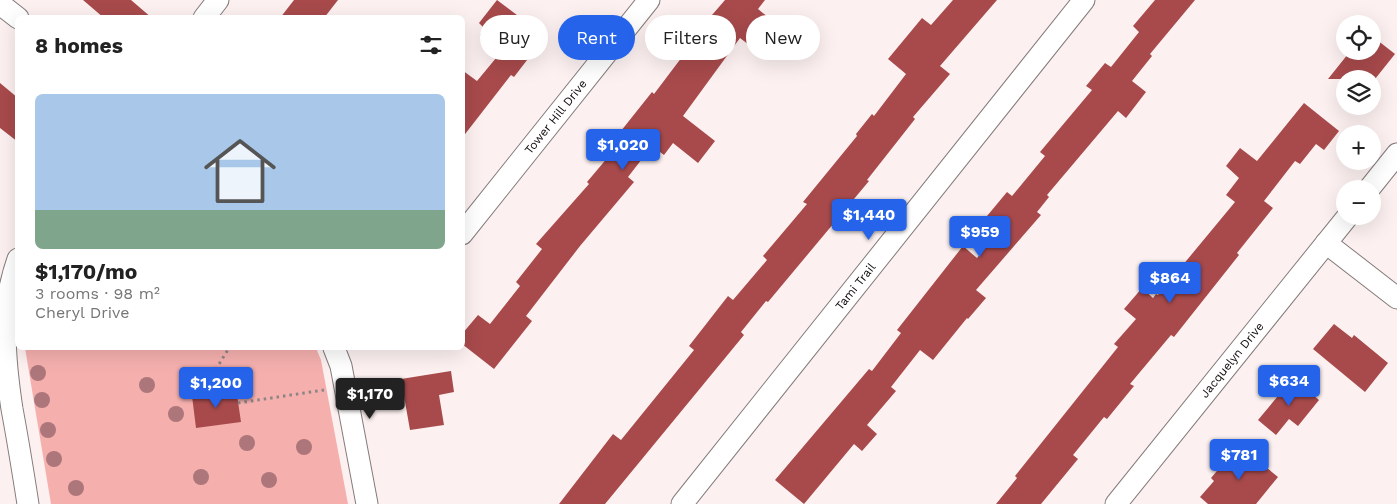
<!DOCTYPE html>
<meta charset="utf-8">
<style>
body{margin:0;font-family:"Work Sans",sans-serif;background:#f6f6f6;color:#222;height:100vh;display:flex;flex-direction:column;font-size:19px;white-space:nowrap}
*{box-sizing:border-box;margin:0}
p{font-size:16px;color:#767676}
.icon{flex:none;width:28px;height:28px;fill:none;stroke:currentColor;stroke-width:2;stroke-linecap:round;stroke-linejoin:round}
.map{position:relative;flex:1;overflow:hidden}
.details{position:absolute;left:15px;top:15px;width:450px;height:335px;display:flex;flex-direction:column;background:#fff;border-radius:8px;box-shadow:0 5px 20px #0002}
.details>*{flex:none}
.banner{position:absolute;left:480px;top:15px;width:475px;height:45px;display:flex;gap:10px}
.tools{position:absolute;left:1336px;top:15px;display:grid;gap:10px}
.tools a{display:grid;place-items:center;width:45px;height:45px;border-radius:50%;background:#fff;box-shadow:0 5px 20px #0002;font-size:25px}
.price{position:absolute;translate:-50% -42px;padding:0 11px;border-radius:5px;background:#2563eb;color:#fff;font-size:16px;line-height:32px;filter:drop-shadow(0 1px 2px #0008)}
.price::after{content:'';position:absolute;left:50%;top:30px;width:15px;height:11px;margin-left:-8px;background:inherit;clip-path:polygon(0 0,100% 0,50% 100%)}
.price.on{background:#222;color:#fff}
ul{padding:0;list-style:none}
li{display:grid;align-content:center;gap:10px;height:265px;padding:0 20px}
li span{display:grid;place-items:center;height:155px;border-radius:8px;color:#555}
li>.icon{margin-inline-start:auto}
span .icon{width:90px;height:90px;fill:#fffc;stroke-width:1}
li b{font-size:21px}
h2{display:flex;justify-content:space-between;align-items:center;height:60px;padding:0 20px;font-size:21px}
.pill{padding:0 18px;border-radius:22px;background:#fff;box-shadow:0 5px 20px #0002;font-size:18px;line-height:45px}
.pill.on{background:#2563eb;color:#fff}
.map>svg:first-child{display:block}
.green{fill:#f5b0ae}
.building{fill:#a84a4c}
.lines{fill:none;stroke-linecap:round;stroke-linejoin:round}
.street-casing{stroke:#847b7b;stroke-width:23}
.path{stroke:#8c8584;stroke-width:3;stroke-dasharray:2.5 4;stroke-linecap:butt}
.street{stroke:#fff;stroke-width:21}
.tree{fill:#ad767b}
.labels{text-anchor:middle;stroke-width:4.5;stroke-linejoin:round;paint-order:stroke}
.street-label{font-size:12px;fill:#100d0c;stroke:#fff}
</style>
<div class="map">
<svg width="1397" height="504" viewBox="0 0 1397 504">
<rect width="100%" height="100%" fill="#fcf1f0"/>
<path class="green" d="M25 348H316L321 360 348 504H51Z"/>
<g class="building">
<path d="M83 0H131L152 18H104Z"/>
<path d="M294 0H338L324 18H280Z"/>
<path d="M497 0 538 31 526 45 534 51 514 77 511 75 462 138V70L477 81 501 52 480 35 485 29 479 23Z"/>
<path d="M725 0H765L758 9 774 22 753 48 740 38 683 116 715 141 698 163 673 143 664 155 652 146 628 177 634 182 580 246 526 316 532 321 494 369 462 344V334L478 315 490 324 520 286 516 282 542 249 536 244 589 184 587 182 614 150 609 146 652 92 654 94 682 57 685 59 716 19 712 15Z"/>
<path d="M953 0H997L940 66 950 74 913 117 915 119 867 180 869 181 768 302 766 301 741 332 744 335 605 504H559L613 434 621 440 694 350 689 346 728 296 733 300 767 260 763 256 807 204 803 202 857 136 856 134 872 114 874 116 906 74 888 59 922 18 931 25Z"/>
<path d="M1155 0H1195L1150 54 1152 56 1132 81 1146 92 1126 118 1118 111 1047 195 1049 197 1037 212 1041 215 976 290 986 298 968 319 967 318 933 360 920 350 891 387 896 391 867 425 877 434 862 451 854 444 804 504 775 480 869 369 872 371 901 333 897 330 963 246 977 258 1002 228 987 216 1007 192 1012 196 1045 156 1040 152 1092 90 1086 86 1105 63 1111 67 1139 32 1133 26Z"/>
<path d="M1372 36 1395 54 1375 79H1328L1348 54 1346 51H1372Z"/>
<path d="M0 83 18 98V142L0 128Z"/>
<path d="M1304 103 1339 131 1324 150 1316 144 1300 164 1295 161 1264 201 1273 208 1237 253 1239 255 1174 337 1171 335 1130 384 1134 386 1107 419 1104 417 1073 455 1078 459 1041 504H996L1017 478 1015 476 1118 347 1114 344 1136 319 1124 309 1142 288 1153 298 1156 294 1158 295 1235 202 1226 195 1239 178 1226 166 1240 148 1257 161Z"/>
<path d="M1334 324 1352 338 1354 335 1388 363 1365 392 1313 349Z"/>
<path d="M451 371 454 392 439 395 444 425 410 430 401 379Z"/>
<path d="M1293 378 1319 400 1298 426 1289 419 1276 435 1258 420Z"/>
<path d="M236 388 241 422 196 428 192 396Z"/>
<path d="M1239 445 1278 477 1256 504H1208L1200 497 1214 481 1211 478Z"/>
</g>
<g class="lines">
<defs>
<g id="street">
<path d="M0 4 18 18"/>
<path d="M204 18 218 0"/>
<path d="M1369 189 1397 154"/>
<path id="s1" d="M462 234 649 0"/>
<path d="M1326 243 1397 298"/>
<path d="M18 259C0 310 4 356 12 409 18 441 23 472 28 504"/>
<path d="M334 348 341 366 367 504"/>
<path id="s2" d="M682 504 1084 0"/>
<path id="s3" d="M1116 504 1348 216"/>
</g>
</defs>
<use href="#street" class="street-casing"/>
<g class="path">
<path d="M210 393 208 382 229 348"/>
<path d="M238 403 324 390"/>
</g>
<use href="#street" class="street"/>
</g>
<g class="tree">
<circle cx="38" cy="373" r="8"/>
<circle cx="147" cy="385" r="8"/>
<circle cx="42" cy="400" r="8"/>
<circle cx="176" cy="414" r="8"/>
<circle cx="48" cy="430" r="8"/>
<circle cx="247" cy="443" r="8"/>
<circle cx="304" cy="447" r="8"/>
<circle cx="54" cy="459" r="8"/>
<circle cx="201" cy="477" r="8"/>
<circle cx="269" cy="480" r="8"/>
<circle cx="76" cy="488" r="8"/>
</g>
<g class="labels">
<g class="street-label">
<text dy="4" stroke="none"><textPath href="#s1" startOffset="150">Tower Hill Drive</textPath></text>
<text dy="4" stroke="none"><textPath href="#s2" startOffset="278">Tami Trail</textPath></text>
<text dy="4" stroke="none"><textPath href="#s3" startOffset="185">Jacquelyn Drive</textPath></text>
</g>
</g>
</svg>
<div class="tools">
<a><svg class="icon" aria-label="locate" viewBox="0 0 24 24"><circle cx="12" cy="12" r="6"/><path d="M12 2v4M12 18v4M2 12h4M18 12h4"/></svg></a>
<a><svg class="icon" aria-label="layers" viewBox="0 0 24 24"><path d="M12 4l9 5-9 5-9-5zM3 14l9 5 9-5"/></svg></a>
<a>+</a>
<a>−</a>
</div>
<b class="price" style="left:623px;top:171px">$1,020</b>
<b class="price" style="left:869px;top:241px">$1,440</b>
<b class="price" style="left:980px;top:258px">$959</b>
<b class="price" style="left:1170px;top:304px">$864</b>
<b class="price" style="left:1289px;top:407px">$634</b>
<b class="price" style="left:216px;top:409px">$1,200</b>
<b class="price on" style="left:370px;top:420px">$1,170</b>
<b class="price" style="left:1239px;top:481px">$781</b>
<div class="banner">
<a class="pill">Buy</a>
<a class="pill on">Rent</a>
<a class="pill">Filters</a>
<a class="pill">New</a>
</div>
<section class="details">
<h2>8 homes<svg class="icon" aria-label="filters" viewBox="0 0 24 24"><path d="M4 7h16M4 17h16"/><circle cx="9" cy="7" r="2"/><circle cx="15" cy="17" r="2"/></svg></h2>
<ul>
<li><span style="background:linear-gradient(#a9c7e8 75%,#7fa58c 0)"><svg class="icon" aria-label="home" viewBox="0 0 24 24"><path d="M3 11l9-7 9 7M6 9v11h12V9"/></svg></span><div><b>$1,170/mo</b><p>3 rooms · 98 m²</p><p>Cheryl Drive</p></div></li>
</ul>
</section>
</div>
